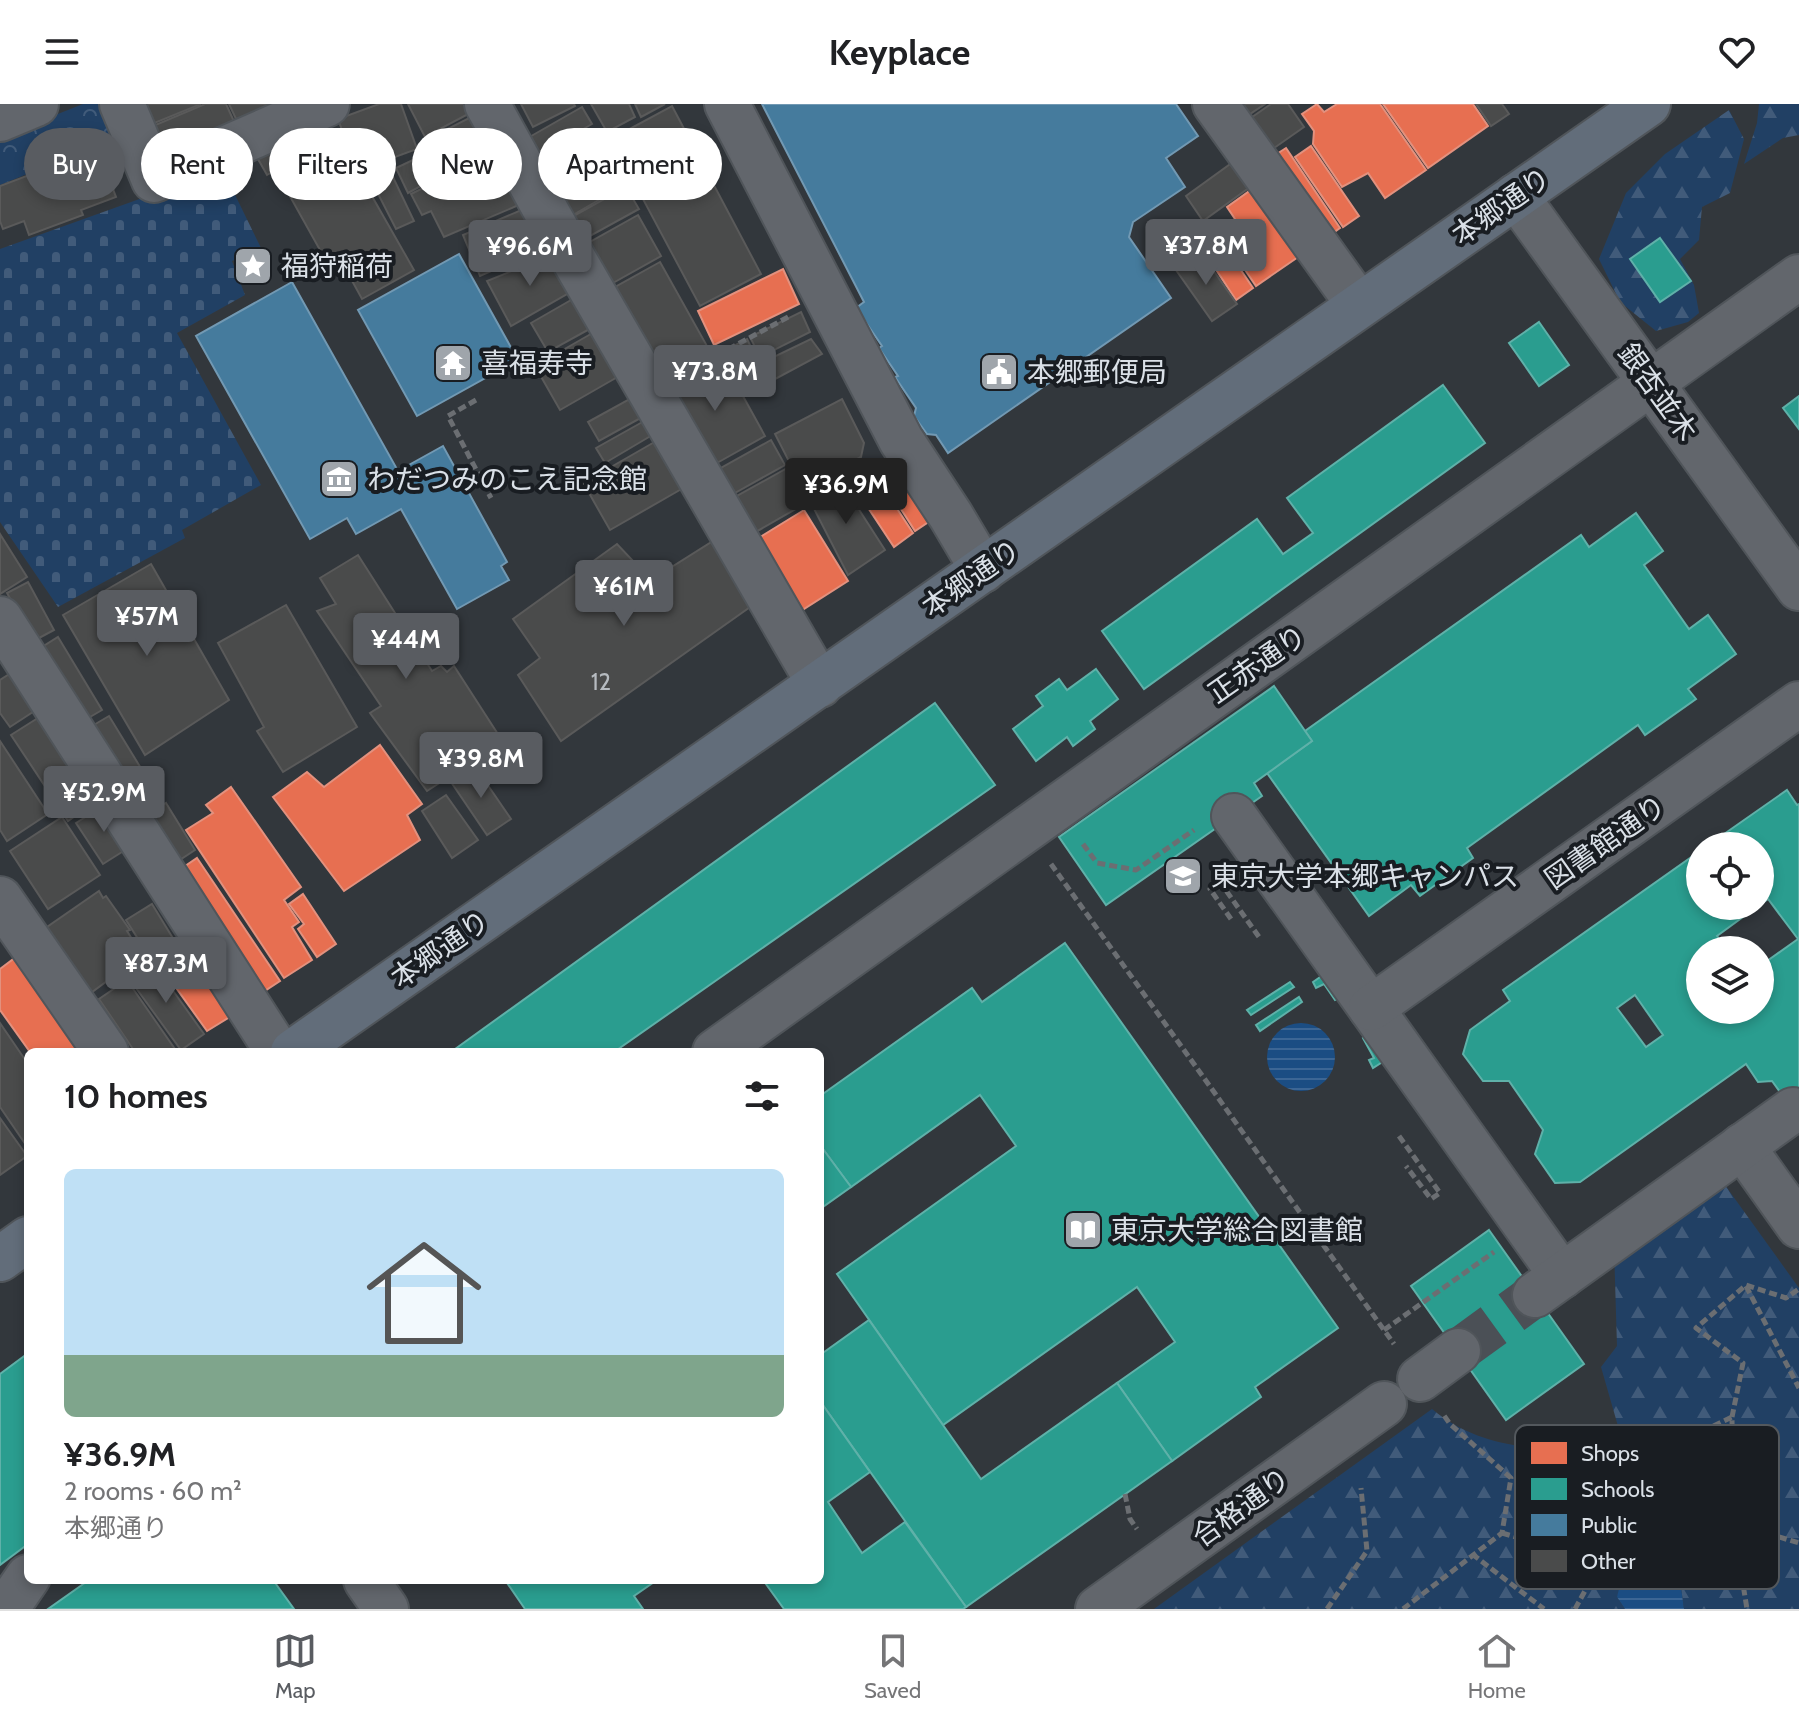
<!DOCTYPE html>
<meta charset="utf-8">
<style>
body{margin:0;font-family:Cabin,"Noto Sans JP",sans-serif;background:#f2f2f2;color:#202124;height:100vh;display:flex;flex-direction:column;font-size:30px;white-space:nowrap}
*{box-sizing:border-box;margin:0}
p{font-size:26px;color:#757577}
.icon{flex:none;width:44px;height:44px;fill:none;stroke:currentColor;stroke-width:2;stroke-linecap:round;stroke-linejoin:round}
.map{position:relative;flex:1;overflow:hidden}
.drawer{position:absolute;left:24px;top:944px;width:800px;height:536px;display:flex;flex-direction:column;background:#fff;border-radius:12px;box-shadow:0 4px 12px #0003}
.drawer>*{flex:none}
.top-card{position:absolute;left:24px;top:24px;width:800px;height:72px;display:flex;gap:16px}
.buttons{position:absolute;left:1686px;top:728px;display:grid;gap:16px}
.buttons a{display:grid;place-items:center;width:88px;height:88px;border-radius:50%;background:#fff;box-shadow:0 4px 12px #0003;font-size:40px}
.price{position:absolute;translate:-50% -68px;padding:0 18px;border-radius:8px;background:#595c61;color:#fff;font-size:26px;line-height:52px;filter:drop-shadow(0 2px 4px #0008)}
.price::after{content:'';position:absolute;left:50%;top:48px;width:24px;height:18px;margin-left:-12px;background:inherit;clip-path:polygon(0 0,100% 0,50% 100%)}
.price.selected{background:#222;color:#fff}
ul{padding:0;list-style:none}
li{display:grid;align-content:center;gap:16px;height:424px;padding:0 40px}
li span{display:grid;place-items:center;height:248px;border-radius:12px;color:#555}
li>.icon{margin-inline-start:auto}
span .icon{width:144px;height:144px;fill:#fffc;stroke-width:1}
li b{font-size:34px}
h2{display:flex;justify-content:space-between;align-items:center;height:96px;padding:0 40px;font-size:34px}
.chip{padding:0 28px;border-radius:36px;background:#fff;box-shadow:0 4px 12px #0003;font-size:28px;line-height:72px}
.chip.selected{background:#595c61;color:#fff}
header{display:flex;justify-content:space-between;align-items:center;height:104px;padding:0 40px;background:#fff;font-size:36px;font-weight:800}
.dock{display:flex;justify-content:space-around;align-items:center;height:112px;border-top:2px solid #e0e0e0;background:#fff;font-size:22px;color:#757577}
.dock a{display:grid;justify-items:center;gap:4px}
.dock .selected{color:#595c61}
.map>svg:first-child{display:block}
.forest{fill:url(#forest-firs)}
.cemetery{fill:url(#cemetery-stones)}
.park{fill:url(#park-crowns)}
.water{fill:url(#water-rules)}
.shops{fill:#e76f51;stroke:#e3917e;stroke-width:2}
.schools{fill:#2a9d8f;stroke:#5fb1a9;stroke-width:2;fill-rule:evenodd}
.public{fill:#457b9d;stroke:#7299b3;stroke-width:2}
.building{fill:#4a4b4b;stroke:#5a5a5a;stroke-width:2}
.lines{fill:none;stroke-linecap:round;stroke-linejoin:round}
.minor-tunnel{stroke:#4b5056;stroke-width:44;stroke-dasharray:44 22;stroke-linecap:butt}
.minor-casing{stroke:#50555a;stroke-width:48}
.highway-casing{stroke:#50555a;stroke-width:48}
.path{stroke:#6b6e72;stroke-width:5;stroke-dasharray:8 4;stroke-linecap:butt}
.minor{stroke:#62666c;stroke-width:44}
.highway{stroke:#626d7a;stroke-width:44}
.labels{text-anchor:middle;stroke-width:8;stroke-linejoin:round;paint-order:stroke}
.number-label{font-size:24px;fill:#b6bbc0}
.street-label{font-size:28px;fill:#dae0e7;stroke:#191d22}
.poi-label{font-size:28px;fill:#dae0e7;stroke:#191d22;text-anchor:start}
.key{fill:#191d22;stroke:#53585d;stroke-width:2}
.key-label{font-size:22px;fill:#dae0e7}
</style>
<header><svg class="icon" aria-label="menu" viewBox="0 0 24 24"><path d="M4 6h16M4 12h16M4 18h16"/></svg>Keyplace<svg class="icon" aria-label="heart" viewBox="0 0 24 24"><path d="M12 20l-8-8c-3-5 5-10 8-4 3-6 11-1 8 4z"/></svg></header>
<div class="map">
<svg width="1799" height="1505" viewBox="0 0 1799 1505">
<defs>
<pattern id="forest-firs" width="22" height="20" patternUnits="userSpaceOnUse" patternTransform="scale(2)"><rect width="22" height="20" fill="#214064"/><path d="M5 1l3.5 6h-7zM16 11l3.5 6h-7z" fill="#415b7a"/></pattern>
<pattern id="cemetery-stones" width="16" height="16" patternUnits="userSpaceOnUse" patternTransform="scale(2)"><rect width="16" height="16" fill="#214064"/><path d="M2 7V4a2 2 0 0 1 4 0v3zM10 15v-3a2 2 0 0 1 4 0v3z" fill="#415b7a"/></pattern>
<pattern id="park-crowns" width="20" height="18" patternUnits="userSpaceOnUse" patternTransform="scale(2)"><rect width="20" height="18" fill="#214064"/><path d="M2 6a3 3 0 1 1 6 0M12 15a3 3 0 1 1 6 0" fill="none" stroke="#415b7a"/></pattern>
<pattern id="water-rules" width="6" height="5" patternUnits="userSpaceOnUse" patternTransform="scale(2)"><rect width="6" height="5" fill="#1b4d83"/><path d="M0 2.5h6" fill="none" stroke="#3c6695"/></pattern>
</defs>
<rect width="100%" height="100%" fill="#32373c"/>
<g class="forest">
<path d="M1759 0H1799V31L1783 34 1744 60 1757 19Z"/>
<path d="M1729 6 1744 35 1730 89 1702 103 1699 136 1680 155 1694 181 1699 209 1688 218 1656 227 1620 198 1599 155 1626 89 1665 50Z"/>
<path d="M1717 1070 1799 1184V1505H1684L1668 1391 1617 1493 1625 1505H1154L1432 1305C1470 1337 1514 1343 1562 1347L1605 1448 1638 1390 1652 1353 1622 1336 1601 1263 1617 1242 1614 1143Z"/>
</g>
<path class="cemetery" d="M220 60 261 144 232 157 245 191 177 229 261 381 182 426 185 434 58 503 0 418V145L159 88Z"/>
<path class="park" d="M83 0H108L121 32 0 81V33Z"/>
<g class="water">
<circle cx="1301" cy="953" r="34"/>
<path d="M1668 1389 1684 1505H1625L1617 1493 1632 1433Z"/>
</g>
<g class="shops">
<path d="M1317 0 1324 8 1337 0H1380L1426 66 1385 94 1368 69 1342 83 1313 40 1314 27 1302 10Z"/>
<path d="M1383 0H1473L1488 22 1428 64Z"/>
<path d="M1311 42 1359 112 1343 123 1295 53Z"/>
<path d="M1286 44 1340 124 1323 136 1269 55Z"/>
<path d="M1255 83 1301 151 1256 182 1233 148 1249 136 1227 103Z"/>
<path d="M1230 150 1253 184 1236 196 1213 161Z"/>
<path d="M783 165 799 200 714 241 698 207Z"/>
<path d="M891 351 933 415 915 427 874 363Z"/>
<path d="M869 362 913 429 894 443 849 375Z"/>
<path d="M804 406 848 477 796 510 752 438Z"/>
<path d="M380 641 422 700 407 711 420 736 344 787 273 693 307 668 324 683Z"/>
<path d="M231 683 301 783 284 796 299 818 292 823 312 856 284 874 186 726 213 709 206 701Z"/>
<path d="M197 754 280 877 254 894 172 771Z"/>
<path d="M303 790 336 840 317 853 298 825 304 820 289 800Z"/>
<path d="M181 837 233 911 207 927 154 853Z"/>
<path d="M16 853 82 948H30L0 906V865Z"/>
</g>
<g class="schools">
<path d="M1660 134 1691 177 1660 198 1630 155Z"/>
<path d="M1539 218 1569 261 1539 282 1509 239Z"/>
<path d="M1443 281 1485 339 1144 585 1102 527 1257 415 1283 450 1313 429 1287 394Z"/>
<path d="M1799 292V325L1783 304Z"/>
<path d="M1636 409 1663 447 1644 461 1689 525 1708 511 1736 550 1688 585 1696 595 1645 631 1638 621 1467 744 1473 754 1420 792 1411 781 1369 812 1267 669 1312 637 1305 627 1581 431 1589 443Z"/>
<path d="M1096 565 1118 595 1090 617 1095 625 1073 642 1067 633 1036 657 1013 625 1043 602 1036 592 1059 575 1067 586Z"/>
<path d="M1274 582 1312 637 1254 679 1262 692 1106 801 1059 733Z"/>
<path d="M935 599 995 681 614 948H451Z"/>
<path d="M1787 686 1797 701 1799 700V1014L1772 977 1758 978 1746 960 1580 1078 1555 1079 1535 1050 1543 1026 1509 977H1483L1463 950 1470 926 1510 897 1503 886 1700 747V802H1758L1717 832 1727 846H1700V906H1760V862L1798 835 1768 795 1760 801V742H1707ZM1635 891 1663 931 1646 943 1617 904Z"/>
<path d="M1065 839 1338 1224 1255 1283 1261 1293 1172 1357 1117 1279 1175 1238 1137 1183 943 1321 837 1170 1016 1042 980 991 851 1083 820 1041V992L972 884 982 898Z"/>
<path d="M1326 869 1341 893 1335 896 1324 880 1316 884 1313 878Z"/>
<path d="M1290 878 1294 883 1251 911 1247 906Z"/>
<path d="M1299 893 1302 898 1260 927 1256 921Z"/>
<path d="M1369 930 1384 957 1373 964 1369 956 1374 954 1363 934Z"/>
<path d="M820 1041 851 1083 820 1105Z"/>
<path d="M1489 1126 1584 1260 1506 1316 1411 1182Z"/>
<path d="M869 1216 981 1375 1117 1279 1172 1357 966 1503 820 1297V1251Z"/>
<path d="M27 1250 28 1440 0 1461V1270Z"/>
<path d="M820 1297 870 1368 828 1398 862 1449 905 1418 966 1503 963 1505H784L763 1476H820Z"/>
<path d="M89 1476H273L294 1505H48Z"/>
<path d="M505 1476H657L634 1492 643 1505H525Z"/>
</g>
<g class="public">
<path d="M762 0H1176L1198 32 1166 54 1185 83 1133 118 1129 133 1171 194 948 349 936 331 927 330 914 312 916 304 895 273 898 272 879 244 882 242 856 204 864 198Z"/>
<path d="M459 150 518 256 417 312 358 206Z"/>
<path d="M292 178 398 367 443 342 507 458 501 462 509 476 457 505 401 405 356 430 347 414 310 435 196 232Z"/>
</g>
<g class="building">
<path d="M143 0H201L152 20Z"/>
<path d="M205 0H226L237 24 166 54 153 22Z"/>
<path d="M229 0H274L237 17Z"/>
<path d="M379 0H401L417 45 357 67 338 15Z"/>
<path d="M408 0H468L472 8 425 33Z"/>
<path d="M521 0H574L575 2 533 23Z"/>
<path d="M591 0H629L635 13 607 28Z"/>
<path d="M635 0H665L641 13Z"/>
<path d="M1235 0H1265L1244 14Z"/>
<path d="M1271 0H1288L1304 23 1267 49 1245 18Z"/>
<path d="M1476 0H1502L1509 10 1491 22Z"/>
<path d="M672 2 761 170 700 202 611 35Z"/>
<path d="M582 3 592 20 536 52 526 35Z"/>
<path d="M473 12 490 44 408 89 396 64 432 47 426 36Z"/>
<path d="M592 27 623 82 566 115 534 59Z"/>
<path d="M300 30 310 46 267 71 258 55Z"/>
<path d="M320 47 330 66 345 58 359 84 365 80 414 166 362 195 345 164 334 171 278 71Z"/>
<path d="M496 48 521 100 444 133 431 107 422 111 411 90Z"/>
<path d="M1240 53 1257 78 1203 117 1186 92Z"/>
<path d="M101 54 116 93 81 106 83 111 29 131 24 117 3 125 0 117V82L53 62 56 71Z"/>
<path d="M391 69 414 117 396 125 372 78Z"/>
<path d="M626 83 639 105 581 137 568 115Z"/>
<path d="M526 104 544 144 480 172 463 131Z"/>
<path d="M638 111 661 152 604 184 581 143Z"/>
<path d="M1201 149 1237 200 1212 217 1176 166Z"/>
<path d="M554 150 574 186 511 222 487 177Z"/>
<path d="M660 158 712 251 660 280 608 187Z"/>
<path d="M578 192 595 222 548 248 531 219Z"/>
<path d="M801 208 810 228 760 253 750 233Z"/>
<path d="M596 227 621 271 560 306 535 262Z"/>
<path d="M747 235 759 260 811 235 822 250 747 290 724 247Z"/>
<path d="M722 254 765 332 708 364 664 286Z"/>
<path d="M635 292 646 311 599 337 588 318Z"/>
<path d="M842 295 864 339 861 353 802 383 775 330Z"/>
<path d="M646 316 654 330 605 359 596 344Z"/>
<path d="M658 336 685 383 610 426 581 375 609 360 611 363Z"/>
<path d="M771 336 785 361 726 394 712 369Z"/>
<path d="M789 363 808 398 747 433 728 397Z"/>
<path d="M838 373 885 446 848 471 808 393Z"/>
<path d="M0 430 27 473 0 490Z"/>
<path d="M721 432 760 496 561 637 518 571 540 554 513 515 617 440 651 476Z"/>
<path d="M358 451 432 567 441 562 447 568 454 562 503 638 427 687 370 609 381 602 317 507 336 500 320 474Z"/>
<path d="M151 460 229 596 145 651 63 511Z"/>
<path d="M28 478 54 526 24 542V520L7 489Z"/>
<path d="M286 501 357 623 283 668 257 627 264 623 218 539Z"/>
<path d="M58 533 102 606 78 620 34 548Z"/>
<path d="M14 567 39 604 10 623 0 609V576Z"/>
<path d="M41 612 96 697 68 717 11 631Z"/>
<path d="M109 612 161 697 138 710 87 625Z"/>
<path d="M0 637 48 710 7 737 0 726Z"/>
<path d="M474 661 511 715 487 731 451 678Z"/>
<path d="M446 691 478 736 452 754 422 707Z"/>
<path d="M166 699 195 746 169 763 140 715Z"/>
<path d="M106 700 133 741 103 760 76 719Z"/>
<path d="M62 713 100 771 48 805 10 747Z"/>
<path d="M99 787 103 794 106 792 130 826 127 827 142 851 84 894 34 832Z"/>
<path d="M152 800 174 836 149 852 126 816Z"/>
<path d="M151 856 204 930 181 946 128 873Z"/>
<path d="M127 876 177 948H135L99 895Z"/>
<path d="M0 919 28 960V1044L0 1003Z"/>
<path d="M0 1014 27 1052 0 1071Z"/>
</g>
<g class="lines">
<path class="minor-tunnel" d="M1458 1247 1535 1191"/>
<defs>
<g id="minor">
<path d="M122 0 154 76 327 0"/>
<path d="M487 0 551 116 820 581"/>
<path d="M727 0 901 336 951 412 983 466"/>
<path d="M1215 0 1359 201"/>
<path d="M0 15 36 0"/>
<path d="M1516 92 1799 484"/>
<path d="M0 515 278 948"/>
<path d="M1234 712 1562 1172"/>
<path d="M0 795 106 948"/>
<path d="M1371 904 1799 600"/>
<path d="M715 948 1799 173"/>
<path d="M1742 1042 1799 1122"/>
<path d="M1535 1191 1793 1006"/>
<path d="M1420 1275 1458 1247"/>
<path d="M366 1476 386 1505"/>
<path d="M6 1505 28 1473"/>
<path d="M1098 1505 1384 1300"/>
</g>
<g id="highway">
<path d="M293 948 1648 0"/>
<path d="M0 1155 28 1135"/>
</g>
</defs>
<use href="#minor" class="minor-casing"/>
<use href="#highway" class="highway-casing"/>
<g class="path">
<path d="M686 268 790 212"/>
<path d="M476 296 448 312 491 394"/>
<path d="M1083 740 1097 759 1136 766 1194 726"/>
<path d="M1051 760 1394 1240"/>
<path d="M1231 815 1210 785 1220 778 1259 833"/>
<path d="M1399 1032 1440 1089 1431 1095 1406 1062"/>
<path d="M1746 1182 1799 1284"/>
<path d="M1384 1226 1494 1148"/>
<path d="M1732 1313 1743 1259 1696 1224 1746 1181 1786 1194 1799 1185"/>
<path d="M1125 1390 1130 1415 1137 1425"/>
<path d="M1733 1419 1799 1439"/>
<path d="M1502 1429 1550 1443 1637 1391"/>
<path d="M1472 1450 1544 1505"/>
<path d="M1327 1505 1367 1447 1361 1384"/>
<path d="M1403 1505 1502 1429 1511 1374 1450 1320 1443 1310"/>
<path d="M1575 1505 1638 1390 1652 1352 1732 1313 1733 1419 1747 1505"/>
</g>
<use href="#minor" class="minor"/>
<use href="#highway" class="highway"/>
</g>
<defs>
<symbol id="sight-square" viewBox="-11 -11 22 22"><rect x="-9" y="-9" width="18" height="18" rx="4" fill="#9fa5ab" stroke="#191d22"/><path d="M0-6L1.8-2.2L6-1.7L2.9 1.2L3.7 5.4L0 3.3L-3.7 5.4L-2.9 1.2L-6-1.7L-1.8-2.2Z" fill="#fff"/></symbol>
<symbol id="temple-square" viewBox="-11 -11 22 22"><rect x="-9" y="-9" width="18" height="18" rx="4" fill="#9fa5ab" stroke="#191d22"/><path d="M0-6L5-2H3V0L6.5 2.5H4V6H1.5V3h-3V6H-4V2.5H-6.5L-3 0V-2H-5Z" fill="#fff"/></symbol>
<symbol id="civic-square" viewBox="-11 -11 22 22"><rect x="-9" y="-9" width="18" height="18" rx="4" fill="#9fa5ab" stroke="#191d22"/><path d="M-.6-6.5H3V-4.5H.6V-3L4-1V1h2V6H-6V1h2V-1L-.6-3ZM-1.2 2.5V6h2.4V2.5Z" fill="#fff"/></symbol>
<symbol id="museum-square" viewBox="-11 -11 22 22"><rect x="-9" y="-9" width="18" height="18" rx="4" fill="#9fa5ab" stroke="#191d22"/><path d="M0-6L6-3V-2H-6V-3ZM-5-1h2V3h-2ZM-1-1h2V3h-2ZM3-1h2V3H3ZM-6 4H6V6H-6Z" fill="#fff"/></symbol>
<symbol id="university-square" viewBox="-11 -11 22 22"><rect x="-9" y="-9" width="18" height="18" rx="4" fill="#9fa5ab" stroke="#191d22"/><path d="M0-5L7-2L0 1L-7-2ZM-4 1L0 2.5L4 1V4Q0 6-4 4Z" fill="#fff"/></symbol>
<symbol id="library-square" viewBox="-11 -11 22 22"><rect x="-9" y="-9" width="18" height="18" rx="4" fill="#9fa5ab" stroke="#191d22"/><path d="M-6-4Q-3-5.5-.7-3.5V5Q-3 3-6 4ZM6-4Q3-5.5 .7-3.5V5Q3 3 6 4Z" fill="#fff"/></symbol>
</defs>
<g fill-rule="evenodd">
<use href="#sight-square" x="231" y="140" width="44" height="44"/>
<use href="#temple-square" x="431" y="237" width="44" height="44"/>
<use href="#civic-square" x="977" y="246" width="44" height="44"/>
<use href="#museum-square" x="317" y="353" width="44" height="44"/>
<use href="#university-square" x="1161" y="750" width="44" height="44"/>
<use href="#library-square" x="1061" y="1104" width="44" height="44"/>
</g>
<g class="labels">
<g class="number-label">
<text x="601" y="586">12</text>
</g>
<g class="street-label">
<text transform="translate(1501 102) rotate(-35)" y="10">本郷通り</text>
<text transform="translate(1658 288) rotate(54)" y="10">銀杏並木</text>
<text transform="translate(971 474) rotate(-35)" y="10">本郷通り</text>
<text transform="translate(1257 560) rotate(-35)" y="10">正赤通り</text>
<text transform="translate(1605 738) rotate(-35)" y="10">図書館通り</text>
<text transform="translate(440 845) rotate(-35)" y="10">本郷通り</text>
<text transform="translate(1241 1403) rotate(-36)" y="10">合格通り</text>
</g>
<g class="poi-label">
<text x="281" y="172">福狩稲荷</text>
<text x="481" y="269">喜福寿寺</text>
<text x="1027" y="278">本郷郵便局</text>
<text x="367" y="385">わだつみのこえ記念館</text>
<text x="1211" y="782">東京大学本郷キャンパス</text>
<text x="1111" y="1136">東京大学総合図書館</text>
</g>
</g>
<rect x="1515" y="1321" width="264" height="164" rx="12" class="key"/>
<rect x="1531" y="1338" width="36" height="22" fill="#e76f51"/>
<rect x="1531" y="1374" width="36" height="22" fill="#2a9d8f"/>
<rect x="1531" y="1410" width="36" height="22" fill="#457b9d"/>
<rect x="1531" y="1446" width="36" height="22" fill="#4a4b4b"/>
<g class="key-label">
<text x="1581" y="1357">Shops</text>
<text x="1581" y="1393">Schools</text>
<text x="1581" y="1429">Public</text>
<text x="1581" y="1465">Other</text>
</g>
</svg>
<div class="buttons">
<a><svg class="icon" aria-label="locate" viewBox="0 0 24 24"><circle cx="12" cy="12" r="6"/><path d="M12 2v4M12 18v4M2 12h4M18 12h4"/></svg></a>
<a><svg class="icon" aria-label="layers" viewBox="0 0 24 24"><path d="M12 4l9 5-9 5-9-5zM3 14l9 5 9-5"/></svg></a>
</div>
<b class="price" style="left:1206px;top:183px">¥37.8M</b>
<b class="price" style="left:530px;top:184px">¥96.6M</b>
<b class="price" style="left:715px;top:309px">¥73.8M</b>
<b class="price selected" style="left:846px;top:422px">¥36.9M</b>
<b class="price" style="left:624px;top:524px">¥61M</b>
<b class="price" style="left:147px;top:554px">¥57M</b>
<b class="price" style="left:406px;top:577px">¥44M</b>
<b class="price" style="left:481px;top:696px">¥39.8M</b>
<b class="price" style="left:104px;top:730px">¥52.9M</b>
<b class="price" style="left:166px;top:901px">¥87.3M</b>
<div class="top-card">
<a class="chip selected">Buy</a>
<a class="chip">Rent</a>
<a class="chip">Filters</a>
<a class="chip">New</a>
<a class="chip">Apartment</a>
</div>
<section class="drawer">
<h2>10 homes<svg class="icon" aria-label="filters" viewBox="0 0 24 24"><path d="M4 7h16M4 17h16"/><circle cx="9" cy="7" r="2"/><circle cx="15" cy="17" r="2"/></svg></h2>
<ul>
<li><span style="background:linear-gradient(#bfe0f5 75%,#7fa58c 0)"><svg class="icon" aria-label="home" viewBox="0 0 24 24"><path d="M3 11l9-7 9 7M6 9v11h12V9"/></svg></span><div><b>¥36.9M</b><p>2 rooms · 60 m²</p><p>本郷通り</p></div></li>
</ul>
</section>
</div>
<nav class="dock">
<a class="selected"><svg class="icon" aria-label="map" viewBox="0 0 24 24"><path d="M3 6l6-2 6 2 6-2v14l-6 2-6-2-6 2zM9 4v14M15 6v14"/></svg>Map</a>
<a><svg class="icon" aria-label="saved" viewBox="0 0 24 24"><path d="M7 4h10v16l-5-4-5 4z"/></svg>Saved</a>
<a><svg class="icon" aria-label="home" viewBox="0 0 24 24"><path d="M3 11l9-7 9 7M6 9v11h12V9"/></svg>Home</a>
</nav>
